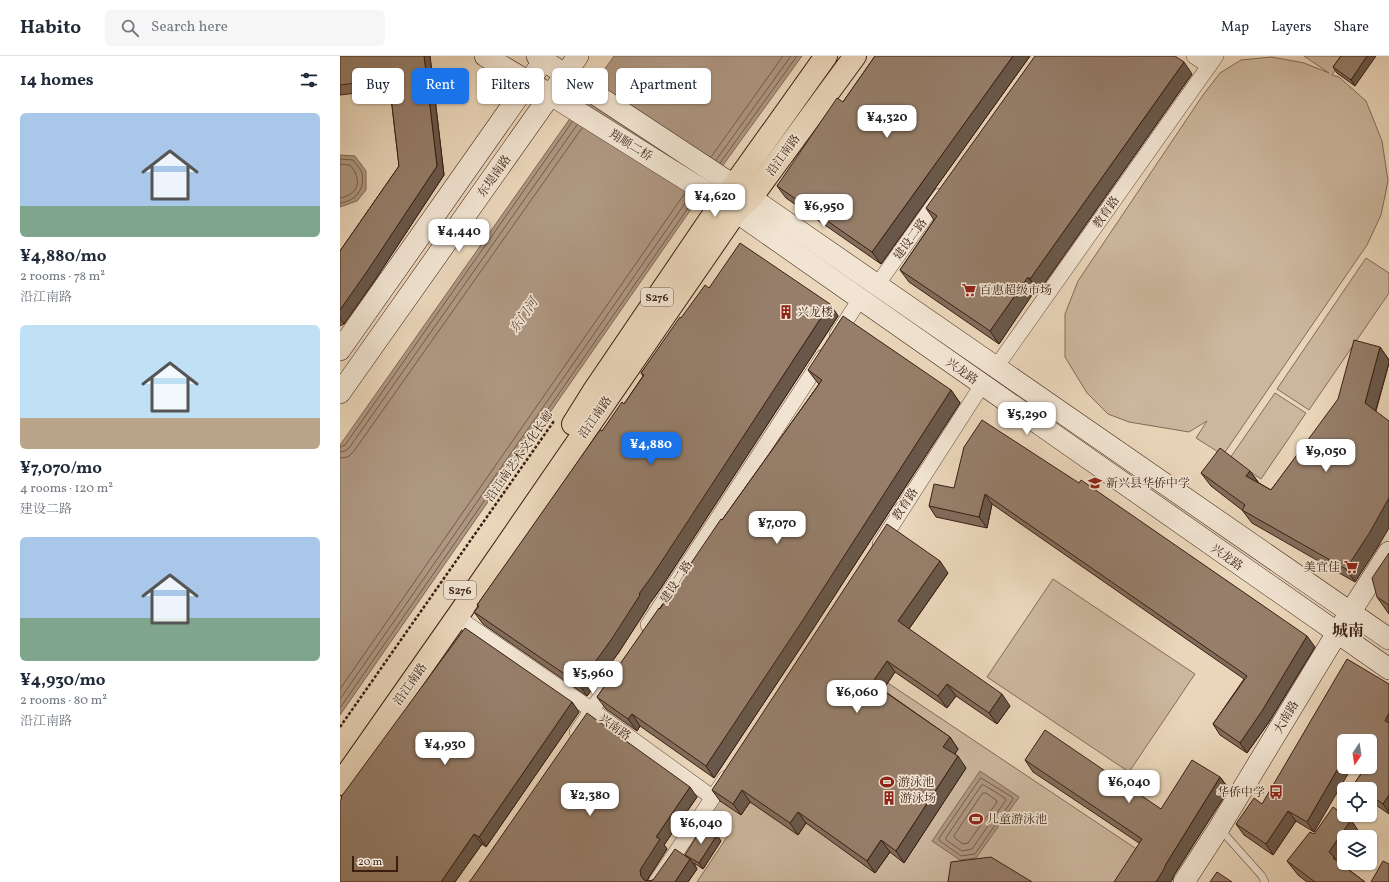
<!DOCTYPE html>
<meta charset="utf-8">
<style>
body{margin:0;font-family:Vollkorn,"Noto Serif SC",serif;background:#f6f6f7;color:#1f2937;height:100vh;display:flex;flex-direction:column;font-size:15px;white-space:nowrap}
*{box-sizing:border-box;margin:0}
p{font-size:13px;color:#747a83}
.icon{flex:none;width:22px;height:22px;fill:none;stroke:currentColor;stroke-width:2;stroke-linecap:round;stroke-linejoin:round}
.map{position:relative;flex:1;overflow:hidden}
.sheet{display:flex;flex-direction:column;background:#fff;width:340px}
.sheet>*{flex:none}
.banner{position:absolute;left:12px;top:12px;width:380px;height:36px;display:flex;gap:8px}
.needle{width:26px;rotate:192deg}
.buttons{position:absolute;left:997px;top:678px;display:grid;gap:8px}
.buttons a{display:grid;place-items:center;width:40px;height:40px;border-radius:6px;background:#fff;box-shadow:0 1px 3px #0004;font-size:20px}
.scale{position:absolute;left:12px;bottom:10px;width:46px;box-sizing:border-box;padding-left:4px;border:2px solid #3a1e13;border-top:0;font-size:11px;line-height:14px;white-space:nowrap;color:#3a1e13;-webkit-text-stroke:3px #f1e4d2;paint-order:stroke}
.price{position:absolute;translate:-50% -34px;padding:0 9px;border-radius:8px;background:#fff;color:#222;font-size:13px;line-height:26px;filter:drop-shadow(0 1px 2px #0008)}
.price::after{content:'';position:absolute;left:50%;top:24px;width:12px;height:9px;margin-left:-6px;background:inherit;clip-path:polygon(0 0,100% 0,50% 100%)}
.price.on{background:#1a73e8;color:#fff}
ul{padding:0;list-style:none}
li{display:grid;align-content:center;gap:8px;height:212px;padding:0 20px}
li span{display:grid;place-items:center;height:124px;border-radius:6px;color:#555}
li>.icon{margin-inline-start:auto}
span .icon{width:72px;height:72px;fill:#fffc;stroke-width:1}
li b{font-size:17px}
h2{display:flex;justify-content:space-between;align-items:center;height:48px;padding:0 20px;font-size:17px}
.chip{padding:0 14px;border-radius:6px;background:#fff;box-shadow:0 1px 3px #0004;font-size:14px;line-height:36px}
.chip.on{background:#1a73e8;color:#fff}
header{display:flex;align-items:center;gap:24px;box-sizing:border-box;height:56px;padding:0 20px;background:#fff;border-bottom:1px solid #e0e1e3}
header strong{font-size:19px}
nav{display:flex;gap:22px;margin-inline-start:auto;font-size:14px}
.search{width:280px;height:36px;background:#f6f6f7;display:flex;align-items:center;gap:10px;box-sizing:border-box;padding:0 14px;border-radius:6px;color:#747a83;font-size:15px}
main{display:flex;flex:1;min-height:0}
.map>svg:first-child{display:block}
.green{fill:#ccb79e;stroke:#836a58}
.water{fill:#ae9781;stroke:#806755}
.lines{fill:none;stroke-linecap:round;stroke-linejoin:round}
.shore{stroke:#745a4a;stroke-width:1}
.lane-casing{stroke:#664c3d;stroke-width:8}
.street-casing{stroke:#664c3d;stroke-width:16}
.secondary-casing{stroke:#3a1e13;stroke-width:22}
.primary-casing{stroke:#3a1e13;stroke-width:24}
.path{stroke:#3a1e13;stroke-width:2.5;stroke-dasharray:3 2;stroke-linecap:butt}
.lane{stroke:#f1e4d2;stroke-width:7}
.street{stroke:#f1e4d2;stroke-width:15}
.secondary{stroke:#f1e4d2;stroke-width:21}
.primary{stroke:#ead6ba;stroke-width:22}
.wall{fill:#816c5b;stroke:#3a1e13}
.shaded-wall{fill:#69584a;stroke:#3a1e13}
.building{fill:#967e6a;stroke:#3a1e13}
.labels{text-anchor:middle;stroke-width:3.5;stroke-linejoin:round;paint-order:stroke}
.shield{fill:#f1e4d2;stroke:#71594c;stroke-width:1}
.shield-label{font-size:11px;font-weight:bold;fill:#3a1e13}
.street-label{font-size:12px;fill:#3a1e13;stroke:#f1e4d2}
.poi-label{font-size:12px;fill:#3a1e13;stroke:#f1e4d2;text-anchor:start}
.water-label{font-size:13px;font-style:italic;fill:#63483a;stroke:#f1e4d2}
.district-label{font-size:16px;font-weight:bold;fill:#3a1e13;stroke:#f1e4d2}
</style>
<header>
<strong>Habito</strong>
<div class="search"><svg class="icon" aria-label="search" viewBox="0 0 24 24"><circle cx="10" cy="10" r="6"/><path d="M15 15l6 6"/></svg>Search here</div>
<nav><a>Map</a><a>Layers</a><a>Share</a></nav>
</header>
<main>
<section class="sheet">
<h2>14 homes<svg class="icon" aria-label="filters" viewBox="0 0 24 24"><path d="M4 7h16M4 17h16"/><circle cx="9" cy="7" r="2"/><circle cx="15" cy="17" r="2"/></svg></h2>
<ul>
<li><span style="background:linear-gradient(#a9c7e8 75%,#7fa58c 0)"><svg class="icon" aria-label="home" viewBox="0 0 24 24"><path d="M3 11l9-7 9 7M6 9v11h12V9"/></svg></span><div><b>¥4,880/mo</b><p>2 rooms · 78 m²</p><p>沿江南路</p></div></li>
<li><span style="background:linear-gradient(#bfe0f5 75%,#b9a48a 0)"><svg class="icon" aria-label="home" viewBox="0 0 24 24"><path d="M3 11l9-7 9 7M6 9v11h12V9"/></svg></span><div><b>¥7,070/mo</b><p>4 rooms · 120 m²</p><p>建设二路</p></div></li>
<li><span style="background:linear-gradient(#a9c7e8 65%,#7fa58c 0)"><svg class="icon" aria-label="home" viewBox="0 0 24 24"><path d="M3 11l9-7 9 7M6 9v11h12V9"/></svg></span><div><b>¥4,930/mo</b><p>2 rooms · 80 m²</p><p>沿江南路</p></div></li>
</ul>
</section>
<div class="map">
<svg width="1049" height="826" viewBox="0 0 1049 826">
<rect width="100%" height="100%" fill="#ead6ba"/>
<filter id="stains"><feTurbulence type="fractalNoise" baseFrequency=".005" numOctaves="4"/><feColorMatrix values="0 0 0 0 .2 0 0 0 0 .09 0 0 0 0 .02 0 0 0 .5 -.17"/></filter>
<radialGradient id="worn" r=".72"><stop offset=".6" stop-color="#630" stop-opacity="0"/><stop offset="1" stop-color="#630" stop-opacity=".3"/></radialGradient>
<g class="green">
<path d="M964 0H1005L992 19 999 21 1026 45 1042 85 1048 125 1041 159 1027 189 883 399 856 382 867 365 849 376 789 366 768 358 747 337 725 301V258L738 225 863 39 880 17 901 4 932 1 964 7 989 17Z"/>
<path d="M1026 202 1049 217V237L969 354 937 333Z"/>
<path d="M935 337 966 357 921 423 890 402Z"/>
<path d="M713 523 855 618 789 716 647 621Z"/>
<path d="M479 581 804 798 785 826H357L391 775 362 756Z"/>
</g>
<g class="water">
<path d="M274 0H462L347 159 0 659V389Z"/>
<path d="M0 99 15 100 26 115V134L17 145 0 151Z"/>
<path d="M640 715 679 741 636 802 620 804 592 785Z"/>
</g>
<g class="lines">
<g class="shore">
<path d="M371 101 443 0"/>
<path d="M0 103 13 104C16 108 21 113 22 117 25 133 16 145 0 147"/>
<path d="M376 104 451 0"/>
<path d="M380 107 457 0"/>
<path d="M0 108 10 109C22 123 20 138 0 142"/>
<path d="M0 391 5 389 232 66"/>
<path d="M0 396 5 395 9 392 237 69"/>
<path d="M0 402 8 401 14 395 242 72"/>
<path d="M0 633 345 137"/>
<path d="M0 643 350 140"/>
<path d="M0 652 355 142"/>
<path d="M641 722 672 741 673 743 635 798 621 800 600 785 599 783Z"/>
<path d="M642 729H644L665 742 666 744 632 793 622 795 606 784V782Z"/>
<path d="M643 737H646L656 744 657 746 628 787 623 788 615 782 614 780Z"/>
</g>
<defs>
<path id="lane" d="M880 773 922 820 925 826"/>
<g id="street">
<path d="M854 0 869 10"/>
<path d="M537 229 600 140"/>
<path d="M497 279 520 243"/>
<path d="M656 311 876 0"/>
<path d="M540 488 642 329"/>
<path d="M117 561 252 654 372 741"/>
<path d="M308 569 483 301"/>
<path d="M237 676 270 627"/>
<path d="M316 826 386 722"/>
</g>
<g id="secondary">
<path d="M145 0 211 39 382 146 1049 613"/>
<path d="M197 0 384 123 1049 583"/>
<path d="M0 294 197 14"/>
<path d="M0 337 238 0"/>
<path d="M844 826 879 772 997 577 1049 496"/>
</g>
<g id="primary">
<path d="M233 368 253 336 382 146 486 0"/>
<path d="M0 728 117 561 396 156 411 142 515 0"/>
</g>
</defs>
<use href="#lane" class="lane-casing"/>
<use href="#street" class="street-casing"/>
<use href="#secondary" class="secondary-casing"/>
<use href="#primary" class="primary-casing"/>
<path class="path" d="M0 671 214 365"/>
<use href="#lane" class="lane"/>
<use href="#street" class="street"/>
<use href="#secondary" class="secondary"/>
<use href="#primary" class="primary"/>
</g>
<g class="wall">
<path d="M0 0H90L104 119 35 224 4 268 0 270V195L59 110 50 33 0 39Z"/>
<path d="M535 0H690L541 208 446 142 437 130 503 46Z"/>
<path d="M1001 0 1015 30 997 17 993 11Z"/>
<path d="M852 18 699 235 696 233 659 288 569 226 560 214 594 164 586 152Z"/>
<path d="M369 232 490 248 498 260 321 532 308 550V551L279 596 247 640 143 568 134 556 138 550 137 549 262 375 284 348 303 320 301 317 341 262Z"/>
<path d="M1040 291 1049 304V307L1036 355 1039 489 1015 526 912 467 902 454 871 430 861 417 910 415 919 427 931 434Z"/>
<path d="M468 314 611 334 620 347 471 576 374 722 300 670 297 675 266 653 257 641 382 464 479 328 477 326Z"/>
<path d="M739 427 975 591 929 666 907 697 880 679 873 668 904 623 652 448 647 472 596 461 589 450 614 432Z"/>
<path d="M1049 497V558L1037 541Z"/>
<path d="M608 517 569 573 670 650 657 668 616 640 607 652 555 616 543 634 610 681 618 693 615 698 626 712 564 807 550 796 535 817 466 767 458 779 410 746 401 759 380 745 372 734Z"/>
<path d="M1049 628V758L1030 745V733H1017L1014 728 1033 700 1030 698V685H1004L974 776 956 765 933 799 904 779 896 768 922 748Z"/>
<path d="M232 646 239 656 146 791 142 788 115 826H0L2 742 1 741Z"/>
<path d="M685 704 821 753 880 721 889 733 834 819 832 824 799 787 693 716Z"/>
<path d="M357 741 324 789 327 793 309 821 307 825H309L313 824 346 800 381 785 363 813 354 807 357 813 348 826H129Z"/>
<path d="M1011 764 1021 779 1004 781V803L1001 808 1025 826H967L958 819 947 805 974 778Z"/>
</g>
<g class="shaded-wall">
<path d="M84 0H90L104 119 35 224 4 268 0 262V254L97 110Z"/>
<path d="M673 0H690L541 208 532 196Z"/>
<path d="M1027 0H1036L1015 30 1011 24Z"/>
<path d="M844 6 852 18 699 235 690 223Z"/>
<path d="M688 221 696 233 659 288 650 275Z"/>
<path d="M490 248 498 260 321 532 308 550V551L279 596 247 640 239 628 299 538Z"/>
<path d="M1040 291 1049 304V307L1034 360 1025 347Z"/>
<path d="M611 334 620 347 471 576 374 722 366 710Z"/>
<path d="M910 415 920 429 906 420Z"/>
<path d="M645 438 652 448 647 472 639 461Z"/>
<path d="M1049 442V472L1039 489 1015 526 1006 513Z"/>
<path d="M600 505 608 517 566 577 558 565Z"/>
<path d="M967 580 975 591 929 666 907 697 900 687Z"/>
<path d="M547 605 555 616 540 638 532 627Z"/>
<path d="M607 628 616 640 607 652 598 640Z"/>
<path d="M662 638 670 650 657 668 649 657Z"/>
<path d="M232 646 239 656 146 791 139 781Z"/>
<path d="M1049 657V671L1045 665Z"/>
<path d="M292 658 300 670 297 675 288 663Z"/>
<path d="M610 681 618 693 612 702 603 691Z"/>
<path d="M618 700 626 712 564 807 556 795Z"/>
<path d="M1004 702V711H1012L974 776 967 766Z"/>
<path d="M880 721 889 733 834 819 832 824 831 826H816L826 808Z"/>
<path d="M350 731 357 741 324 789 327 793 309 821 307 825 305 826 301 820 300 815 316 781Z"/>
<path d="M402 734 410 746 401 759 393 748Z"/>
<path d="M1049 739V757L1043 748Z"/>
<path d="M948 755 956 765 933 799 926 788Z"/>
<path d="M458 756 466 767 458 779 450 767Z"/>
<path d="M1011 764 1021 779 1019 781H1004V803L1000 809 989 796Z"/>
<path d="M134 778 142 788 115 826H101Z"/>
<path d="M377 779 381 785 363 813 359 807Z"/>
<path d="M541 784 550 796 535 817 527 805Z"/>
<path d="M350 803 357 813 348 826H335Z"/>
</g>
<g class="building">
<path d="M0 0H84L97 110 28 214 0 254V195L59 110 49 23 0 29Z"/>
<path d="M535 0H673L532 196 437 130 497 42 503 46Z"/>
<path d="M695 0H835L844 6 690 223 688 221 650 275 560 214 597 160 586 152Z"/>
<path d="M1001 0H1027L1011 24 993 11Z"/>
<path d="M400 187 490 248 312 520 299 538 300 539 271 584 239 628 134 556 139 550 137 549 260 374 262 375 282 346 284 348 304 319 301 317 340 261 341 262 365 229 369 232Z"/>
<path d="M503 260 611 334 463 564 366 710 292 658 288 663 257 641 319 552 320 553 381 463 382 464 482 324 468 314Z"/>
<path d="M1014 284 1040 291 1025 347 1049 365V442L1030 476 1006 513 902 454 905 449 861 417 880 392 910 415 906 420 931 434 998 343Z"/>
<path d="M642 364 739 427 741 424 967 580 922 655 900 687 873 668 907 620 645 438 639 461 589 450 594 428 614 432 624 391Z"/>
<path d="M547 468 600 505 558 565 662 638 649 657 607 628 598 640 547 605 532 627 610 681 603 691 618 700 556 795 541 784 527 805 458 756 450 767 402 734 393 748 372 734Z"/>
<path d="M1049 497V549L1037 541 1032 522Z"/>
<path d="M125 572 232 646 139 781 134 778 101 826H0V745L2 742 1 741Z"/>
<path d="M1007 603 1049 628V657L1045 665 1049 667V739L1043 748 1030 739V733H1021L1014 728 1026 711H1030V705L1036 696 1030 692V685H1019L1015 683 1014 685H1004V702L967 766 948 755 926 788 896 768 914 742 922 748Z"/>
<path d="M247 657 350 731 316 781 320 783 302 811 300 815 301 820 304 824 309 825 313 824 335 793 350 803 335 826H129L133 821Z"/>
<path d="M705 674 821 753 852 704 880 721 826 808 824 813 816 826H774L802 783 685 704Z"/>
<path d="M993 751 1011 764 989 796 994 801 993 802 1025 826H975L947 805 970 776 974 778Z"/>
<path d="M363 770 377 779 359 807 345 799Z"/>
<path d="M651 801 692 826H608L611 806Z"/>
<path d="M1043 805 1049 808V826H1031Z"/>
<path d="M877 816 892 826H870Z"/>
</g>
<defs>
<symbol id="supermarket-bare" viewBox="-9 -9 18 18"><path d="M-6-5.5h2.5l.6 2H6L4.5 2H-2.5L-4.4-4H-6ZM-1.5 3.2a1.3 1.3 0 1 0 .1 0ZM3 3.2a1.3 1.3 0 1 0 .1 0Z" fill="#8f2418" stroke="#f1e4d2" stroke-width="2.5" paint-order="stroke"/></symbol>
<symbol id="building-bare" viewBox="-9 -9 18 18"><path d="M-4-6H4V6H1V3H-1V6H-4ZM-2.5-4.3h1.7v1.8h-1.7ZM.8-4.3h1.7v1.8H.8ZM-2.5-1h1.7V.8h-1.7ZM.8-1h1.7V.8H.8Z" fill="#8f2418" stroke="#f1e4d2" stroke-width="2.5" paint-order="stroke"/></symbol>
<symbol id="school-bare" viewBox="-9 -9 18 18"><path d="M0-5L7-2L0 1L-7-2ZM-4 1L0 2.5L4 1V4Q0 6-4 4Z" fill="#8f2418" stroke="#f1e4d2" stroke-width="2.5" paint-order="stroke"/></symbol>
<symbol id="stadium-bare" viewBox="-9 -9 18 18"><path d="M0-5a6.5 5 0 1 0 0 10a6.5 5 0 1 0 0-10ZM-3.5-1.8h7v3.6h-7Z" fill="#8f2418" stroke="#f1e4d2" stroke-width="2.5" paint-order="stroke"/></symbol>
<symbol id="bus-bare" viewBox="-9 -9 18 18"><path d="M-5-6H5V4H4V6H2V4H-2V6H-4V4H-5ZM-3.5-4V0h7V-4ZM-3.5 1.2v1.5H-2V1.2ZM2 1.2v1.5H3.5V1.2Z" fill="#8f2418" stroke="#f1e4d2" stroke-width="2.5" paint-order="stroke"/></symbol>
</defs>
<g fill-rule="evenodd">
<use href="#supermarket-bare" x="619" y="224" width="20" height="20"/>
<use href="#building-bare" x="436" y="246" width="20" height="20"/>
<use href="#school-bare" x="745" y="417" width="20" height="20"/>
<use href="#supermarket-bare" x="1001" y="501" width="20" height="20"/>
<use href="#stadium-bare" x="537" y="716" width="20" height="20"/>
<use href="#bus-bare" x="926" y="726" width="20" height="20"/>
<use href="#building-bare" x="539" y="732" width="20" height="20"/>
<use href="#stadium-bare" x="626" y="753" width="20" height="20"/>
</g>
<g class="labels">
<g class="shield">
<rect x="301" y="232" width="32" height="18" rx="3"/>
<rect x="104" y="525" width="32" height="18" rx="3"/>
</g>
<g class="shield-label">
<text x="317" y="245">S276</text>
<text x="120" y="538">S276</text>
</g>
<g class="street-label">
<text transform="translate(291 89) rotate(32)" y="4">翔顺二桥</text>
<text transform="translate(443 99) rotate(-54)" y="4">沿江南路</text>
<text transform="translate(154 120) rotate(-55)" y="4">东堤南路</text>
<text transform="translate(766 156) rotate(-55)" y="4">教育路</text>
<text transform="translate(570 183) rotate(-54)" y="4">建设二路</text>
<text transform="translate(622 315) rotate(35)" y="4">兴龙路</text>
<text transform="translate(255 361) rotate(-55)" y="4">沿江南路</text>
<text transform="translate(179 400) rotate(-55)" y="4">沿江南艺术文化长廊</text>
<text transform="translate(565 448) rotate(-57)" y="4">教育路</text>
<text transform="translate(887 501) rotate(35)" y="4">兴龙路</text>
<text transform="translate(336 526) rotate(-57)" y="4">建设二路</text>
<text transform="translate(70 628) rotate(-55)" y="4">沿江南路</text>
<text transform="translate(946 661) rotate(-59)" y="4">大南路</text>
<text transform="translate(275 671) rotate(36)" y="4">兴南路</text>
</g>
<g class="poi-label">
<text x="640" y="238">百惠超级市场</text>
<text x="457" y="260">兴龙楼</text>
<text x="766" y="431">新兴县华侨中学</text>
<text x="1000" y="515" text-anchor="end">美宜佳</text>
<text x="558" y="730">游泳池</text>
<text x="925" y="740" text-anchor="end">华侨中学</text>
<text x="560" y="746">游泳场</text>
<text x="647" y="767">儿童游泳池</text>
</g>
<g class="water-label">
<text transform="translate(183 259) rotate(-55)" y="5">东门河</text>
</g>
<g class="district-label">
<text x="1008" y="580">城南</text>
</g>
</g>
<rect width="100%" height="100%" filter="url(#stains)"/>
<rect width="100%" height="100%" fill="url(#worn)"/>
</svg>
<div class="buttons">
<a><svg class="needle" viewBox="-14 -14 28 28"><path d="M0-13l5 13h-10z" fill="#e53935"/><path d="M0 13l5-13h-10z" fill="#747a83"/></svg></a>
<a><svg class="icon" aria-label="locate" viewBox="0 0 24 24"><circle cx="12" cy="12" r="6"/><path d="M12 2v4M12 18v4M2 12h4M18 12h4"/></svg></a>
<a><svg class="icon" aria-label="layers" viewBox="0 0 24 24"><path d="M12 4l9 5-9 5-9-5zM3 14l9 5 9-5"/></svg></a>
</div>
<div class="scale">20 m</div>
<b class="price" style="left:547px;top:83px">¥4,320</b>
<b class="price" style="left:375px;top:162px">¥4,620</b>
<b class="price" style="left:484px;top:172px">¥6,950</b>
<b class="price" style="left:119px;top:197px">¥4,440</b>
<b class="price" style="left:687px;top:380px">¥5,290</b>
<b class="price on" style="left:311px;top:410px">¥4,880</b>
<b class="price" style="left:986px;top:417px">¥9,050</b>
<b class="price" style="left:437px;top:489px">¥7,070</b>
<b class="price" style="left:253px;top:639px">¥5,960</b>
<b class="price" style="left:517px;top:658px">¥6,060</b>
<b class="price" style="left:105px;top:710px">¥4,930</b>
<b class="price" style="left:789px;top:748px">¥6,040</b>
<b class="price" style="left:250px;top:761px">¥2,380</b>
<b class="price" style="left:361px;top:789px">¥6,040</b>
<div class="banner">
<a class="chip">Buy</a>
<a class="chip on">Rent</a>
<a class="chip">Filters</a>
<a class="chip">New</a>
<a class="chip">Apartment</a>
</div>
</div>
</main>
